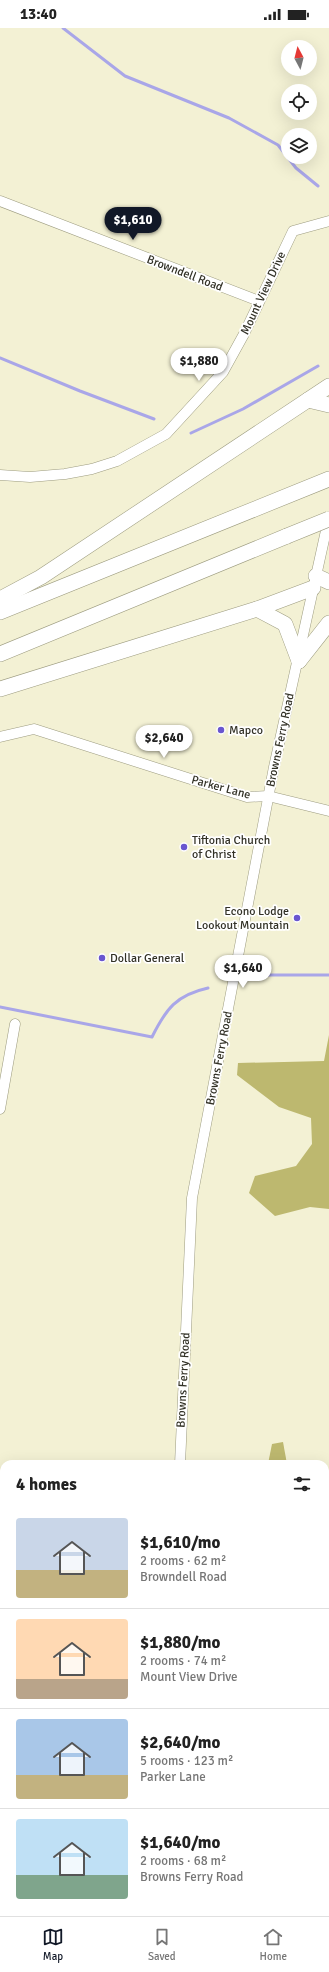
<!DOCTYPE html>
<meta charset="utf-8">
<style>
body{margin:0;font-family:Signika,sans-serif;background:#f2f2f2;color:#222;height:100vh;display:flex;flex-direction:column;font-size:15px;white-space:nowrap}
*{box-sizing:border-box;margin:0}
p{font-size:13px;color:#767676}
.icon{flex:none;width:22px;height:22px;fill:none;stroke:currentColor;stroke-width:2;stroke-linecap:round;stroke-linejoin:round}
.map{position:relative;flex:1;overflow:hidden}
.sheet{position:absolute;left:0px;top:1432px;width:329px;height:456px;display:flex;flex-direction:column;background:#fff;border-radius:12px 12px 0 0;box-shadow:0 4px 16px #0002}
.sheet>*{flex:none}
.needle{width:26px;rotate:353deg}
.buttons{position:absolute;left:281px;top:12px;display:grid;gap:8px}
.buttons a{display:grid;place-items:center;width:36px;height:36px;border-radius:50%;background:#fff;box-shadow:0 4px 16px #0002;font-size:20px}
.price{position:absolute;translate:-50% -34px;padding:0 9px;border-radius:14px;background:#fff;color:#222;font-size:13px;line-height:26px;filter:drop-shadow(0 1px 2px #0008)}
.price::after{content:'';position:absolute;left:50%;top:24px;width:12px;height:9px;margin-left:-6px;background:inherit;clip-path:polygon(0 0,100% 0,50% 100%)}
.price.selected{background:#111827;color:#fff}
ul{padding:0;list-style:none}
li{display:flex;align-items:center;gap:12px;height:100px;padding:0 16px}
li+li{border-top:1px solid #e0e0e0}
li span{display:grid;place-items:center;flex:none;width:112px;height:80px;border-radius:4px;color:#555}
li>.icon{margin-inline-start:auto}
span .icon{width:48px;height:48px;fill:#fffc;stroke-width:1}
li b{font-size:17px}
h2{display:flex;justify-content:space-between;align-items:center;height:48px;padding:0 16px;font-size:17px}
.status{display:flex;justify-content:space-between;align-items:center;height:28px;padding:0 20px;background:#fff;direction:ltr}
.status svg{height:11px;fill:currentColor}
.dock{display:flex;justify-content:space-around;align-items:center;height:56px;border-top:1px solid #e0e0e0;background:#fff;font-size:11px;color:#767676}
.dock a{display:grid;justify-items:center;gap:2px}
.dock .selected{color:#111827}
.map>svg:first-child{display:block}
.forest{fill:#bdb86f}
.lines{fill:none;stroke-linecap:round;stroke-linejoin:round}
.stream{stroke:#a9a6e8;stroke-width:3}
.minor-casing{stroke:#9d9c80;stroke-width:11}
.major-casing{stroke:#9d9c80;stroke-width:14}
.highway-casing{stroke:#9d9c80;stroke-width:16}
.minor{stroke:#fff;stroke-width:10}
.major{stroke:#fff;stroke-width:13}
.highway{stroke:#fff;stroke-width:15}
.rail{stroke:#48473a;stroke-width:3;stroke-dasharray:5 5;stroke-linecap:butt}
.highway-bridge-casing{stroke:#9d9c80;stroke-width:16;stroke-linecap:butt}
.highway-bridge{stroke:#fff;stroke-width:15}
.poi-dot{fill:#6956cf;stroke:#fff;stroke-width:1.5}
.labels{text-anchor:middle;stroke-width:3.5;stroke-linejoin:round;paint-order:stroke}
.street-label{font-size:12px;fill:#323126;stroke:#fff}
.poi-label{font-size:12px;fill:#323126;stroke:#fff;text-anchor:start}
</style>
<div class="status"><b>13:40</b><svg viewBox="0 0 49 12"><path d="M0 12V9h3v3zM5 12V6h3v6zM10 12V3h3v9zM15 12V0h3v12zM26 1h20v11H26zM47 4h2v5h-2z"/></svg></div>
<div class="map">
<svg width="329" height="1888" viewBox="0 0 329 1888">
<rect width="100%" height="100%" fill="#f3f1d4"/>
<g class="forest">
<path d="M329 1007V1181L310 1179 275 1188 249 1165 255 1148 296 1138 312 1116 311 1090 279 1079 237 1047 238 1035 324 1033Z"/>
<path d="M283 1414 287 1436H268L272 1416Z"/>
<path d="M325 1463 329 1466V1582L325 1584Z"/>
<path d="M325 1709H329V1751L325 1755Z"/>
<path d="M329 1779V1888H221L225 1884H325V1782Z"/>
</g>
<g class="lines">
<g class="stream">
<path d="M63 0 125 48 229 90 278 117 296 140 318 158"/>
<path d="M0 330 80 363 154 391"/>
<path d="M191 405 243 381 318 338"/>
<path d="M250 950 268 947H329"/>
<path d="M0 979 152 1009C166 981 176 967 208 960"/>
</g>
<defs>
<g id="minor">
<path d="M0 173 259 273"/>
<path d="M0 447 30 449 65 446 92 441 117 433 166 406 223 344 244 306 293 203 329 193"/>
<path d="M0 709 34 701 247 769 268 768 329 783"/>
<path d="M0 1081 15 996"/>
<path d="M180 1436 192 1170 274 739 329 489"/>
<path d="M0 1622 4 1623"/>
<path d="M0 1666 4 1657"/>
<path d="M163 1888 165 1884"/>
</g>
<g id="major">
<path d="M325 1667 329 1665"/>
<path d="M0 1773 4 1772"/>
</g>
<g id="highway">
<path d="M308 372 329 377"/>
<path d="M316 548 329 554"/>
<path d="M0 571 41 549 329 358"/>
<path d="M257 581 313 560"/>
<path d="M0 584 329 451"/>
<path d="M0 626 287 508"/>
<path d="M299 633 329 595"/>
<path d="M0 661 257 581 285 596 299 633"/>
</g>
</defs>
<use href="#minor" class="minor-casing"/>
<use href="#major" class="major-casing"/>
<use href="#highway" class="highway-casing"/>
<use href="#minor" class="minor"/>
<use href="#major" class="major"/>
<use href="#highway" class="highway"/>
<g class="rail">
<path d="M325 1769 329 1766"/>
<path d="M212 1888 215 1884"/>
</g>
<defs>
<path id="highway-bridge" d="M287 508 329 491"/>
</defs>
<use href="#highway-bridge" class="highway-bridge-casing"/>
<use href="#highway-bridge" class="highway-bridge"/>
</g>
<g class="poi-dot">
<circle cx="221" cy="702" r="4"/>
<circle cx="184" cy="819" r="4"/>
<circle cx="297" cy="890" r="4"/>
<circle cx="102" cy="930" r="4"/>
</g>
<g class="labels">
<g class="street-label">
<text transform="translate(185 245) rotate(21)" y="4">Browndell Road</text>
<text transform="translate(263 265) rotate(-65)" y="4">Mount View Drive</text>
<text transform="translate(280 712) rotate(-78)" y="4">Browns Ferry Road</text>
<text transform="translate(221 759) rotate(15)" y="4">Parker Lane</text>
<text transform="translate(219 1030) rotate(-79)" y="4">Browns Ferry Road</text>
<text transform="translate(183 1352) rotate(-87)" y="4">Browns Ferry Road</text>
</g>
<g class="poi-label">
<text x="229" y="706">Mapco</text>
<text x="192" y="816">Tiftonia Church<tspan x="192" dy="14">of Christ</tspan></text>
<text x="289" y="887" text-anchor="end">Econo Lodge<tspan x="289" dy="14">Lookout Mountain</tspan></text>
<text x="110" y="934">Dollar General</text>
</g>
</g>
</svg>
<div class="buttons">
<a><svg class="needle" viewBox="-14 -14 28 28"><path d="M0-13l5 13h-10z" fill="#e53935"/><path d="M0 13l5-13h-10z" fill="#767676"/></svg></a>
<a><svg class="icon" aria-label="locate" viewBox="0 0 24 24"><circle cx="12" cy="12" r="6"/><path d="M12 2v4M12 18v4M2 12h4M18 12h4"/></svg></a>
<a><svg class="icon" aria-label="layers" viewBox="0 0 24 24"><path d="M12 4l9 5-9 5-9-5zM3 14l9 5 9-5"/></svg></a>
</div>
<b class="price selected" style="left:133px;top:213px">$1,610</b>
<b class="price" style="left:199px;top:354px">$1,880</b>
<b class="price" style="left:164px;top:731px">$2,640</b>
<b class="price" style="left:243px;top:961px">$1,640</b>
<section class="sheet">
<h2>4 homes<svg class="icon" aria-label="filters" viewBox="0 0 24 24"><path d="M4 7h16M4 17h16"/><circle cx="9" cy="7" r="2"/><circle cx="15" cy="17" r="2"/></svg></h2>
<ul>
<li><span style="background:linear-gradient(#c9d6e8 65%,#c2b280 0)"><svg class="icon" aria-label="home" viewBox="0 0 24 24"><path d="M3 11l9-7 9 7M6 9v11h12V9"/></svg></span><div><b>$1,610/mo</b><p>2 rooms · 62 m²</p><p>Browndell Road</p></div></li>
<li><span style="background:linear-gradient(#ffd9b3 75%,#b9a48a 0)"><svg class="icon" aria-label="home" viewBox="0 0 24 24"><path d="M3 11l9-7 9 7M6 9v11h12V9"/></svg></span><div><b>$1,880/mo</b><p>2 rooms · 74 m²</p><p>Mount View Drive</p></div></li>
<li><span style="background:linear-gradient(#a9c7e8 70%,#c2b280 0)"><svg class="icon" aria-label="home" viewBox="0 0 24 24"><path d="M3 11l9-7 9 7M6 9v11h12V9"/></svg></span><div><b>$2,640/mo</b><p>5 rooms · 123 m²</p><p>Parker Lane</p></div></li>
<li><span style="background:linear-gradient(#bfe0f5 70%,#7fa58c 0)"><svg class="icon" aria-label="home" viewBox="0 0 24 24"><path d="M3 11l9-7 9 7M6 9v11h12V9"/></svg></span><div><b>$1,640/mo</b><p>2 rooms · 68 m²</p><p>Browns Ferry Road</p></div></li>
</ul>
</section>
</div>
<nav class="dock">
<a class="selected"><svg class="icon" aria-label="map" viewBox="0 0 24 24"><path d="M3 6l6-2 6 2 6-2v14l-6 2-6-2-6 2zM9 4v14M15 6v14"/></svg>Map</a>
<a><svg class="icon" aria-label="saved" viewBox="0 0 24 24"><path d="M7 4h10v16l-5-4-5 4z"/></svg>Saved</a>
<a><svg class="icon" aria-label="home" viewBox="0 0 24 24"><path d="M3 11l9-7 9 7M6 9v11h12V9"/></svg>Home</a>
</nav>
